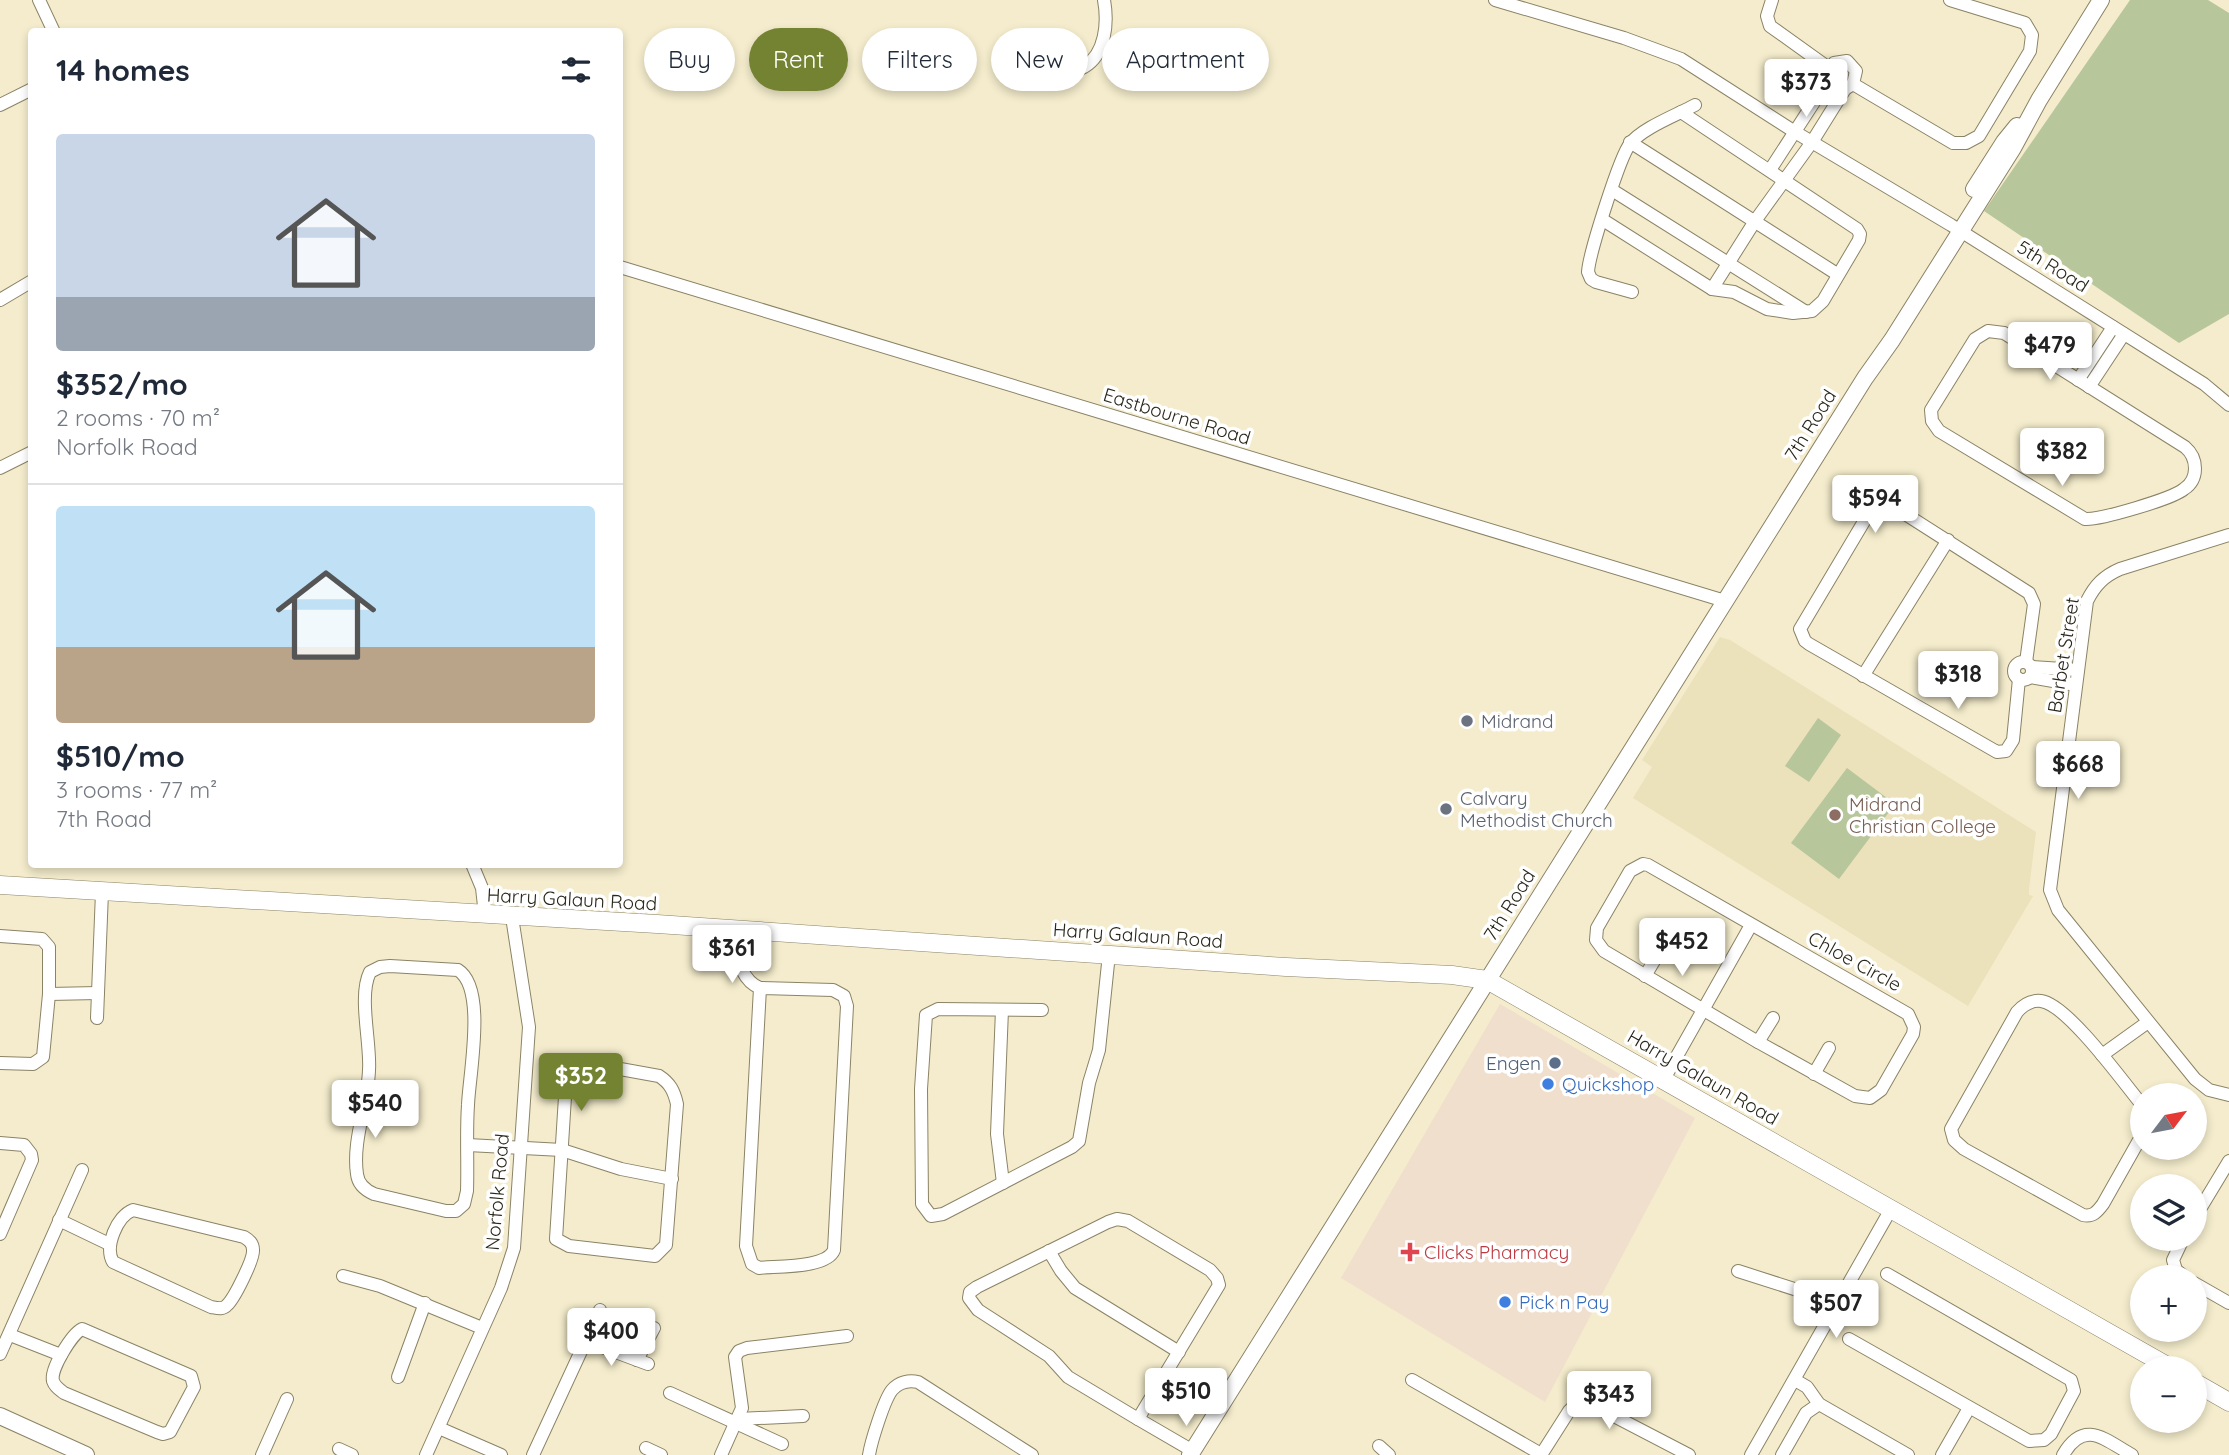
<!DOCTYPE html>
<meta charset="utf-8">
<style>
body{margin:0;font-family:Quicksand,sans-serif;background:#f2f2f3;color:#1f2937;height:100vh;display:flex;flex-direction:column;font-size:26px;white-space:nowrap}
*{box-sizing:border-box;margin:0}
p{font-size:23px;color:#747a83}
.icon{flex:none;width:38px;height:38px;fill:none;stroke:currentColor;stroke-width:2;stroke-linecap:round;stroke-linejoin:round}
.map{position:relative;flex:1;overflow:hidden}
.details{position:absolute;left:28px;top:28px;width:595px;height:840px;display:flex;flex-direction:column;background:#fff;border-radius:7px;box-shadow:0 4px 10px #0003}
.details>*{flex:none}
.banner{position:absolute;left:644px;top:28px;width:665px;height:63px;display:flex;gap:14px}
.needle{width:46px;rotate:58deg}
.buttons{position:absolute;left:2130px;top:1083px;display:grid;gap:14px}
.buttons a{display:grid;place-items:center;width:77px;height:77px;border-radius:50%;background:#fff;box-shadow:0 4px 10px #0003;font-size:35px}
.price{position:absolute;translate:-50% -60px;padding:0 16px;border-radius:7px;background:#fff;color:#222;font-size:23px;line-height:46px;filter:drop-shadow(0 2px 4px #0008)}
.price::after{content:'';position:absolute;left:50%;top:42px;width:21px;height:16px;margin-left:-10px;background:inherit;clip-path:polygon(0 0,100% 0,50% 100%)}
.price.current{background:#738331;color:#fff}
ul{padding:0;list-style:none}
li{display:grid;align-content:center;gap:14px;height:371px;padding:0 28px}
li+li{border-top:2px solid #e0e1e3}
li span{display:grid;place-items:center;height:217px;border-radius:7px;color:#555}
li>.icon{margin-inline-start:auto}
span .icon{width:126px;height:126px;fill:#fffc;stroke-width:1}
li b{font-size:30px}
h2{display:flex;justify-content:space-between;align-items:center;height:84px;padding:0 28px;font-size:30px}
.pill{padding:0 24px;border-radius:32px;background:#fff;box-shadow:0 4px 10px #0003;font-size:24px;line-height:63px}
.pill.current{background:#738331;color:#fff}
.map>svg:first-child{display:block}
.commercial{fill:#f0dfcd}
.built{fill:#ebe1ba}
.green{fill:#b8c69c}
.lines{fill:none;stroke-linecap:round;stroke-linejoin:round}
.minor-casing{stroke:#8b8366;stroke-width:14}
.tertiary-casing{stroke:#8b8366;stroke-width:18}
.secondary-casing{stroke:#8b8366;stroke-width:19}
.minor{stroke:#fff;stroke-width:12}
.tertiary{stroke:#fff;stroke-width:16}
.secondary{stroke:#fff;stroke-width:18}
.worship-dot{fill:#6b7280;stroke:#fff;stroke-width:2.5}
.education-dot{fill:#8d6e63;stroke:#fff;stroke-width:2.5}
.service-dot{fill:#5c6f8a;stroke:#fff;stroke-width:2.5}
.shop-dot{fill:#3f7fe0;stroke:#fff;stroke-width:2.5}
.health-dot{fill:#e0444e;stroke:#fff;stroke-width:2.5}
.labels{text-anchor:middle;stroke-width:7;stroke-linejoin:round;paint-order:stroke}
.street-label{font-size:19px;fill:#2a271b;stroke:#fff}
.worship-label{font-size:19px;fill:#5b616d;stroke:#fff;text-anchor:start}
.education-label{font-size:19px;fill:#785e54;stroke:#fff;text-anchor:start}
.service-label{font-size:19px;fill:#4e5e75;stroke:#fff;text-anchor:end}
.shop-label{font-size:19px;fill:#366cbe;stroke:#fff;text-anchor:start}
.health-label{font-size:19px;fill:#be3a42;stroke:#fff;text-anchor:start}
</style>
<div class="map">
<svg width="2229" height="1455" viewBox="0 0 2229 1455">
<rect width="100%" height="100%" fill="#f4eccc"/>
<path class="commercial" d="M1500 1004 1695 1118 1545 1402 1341 1278Z"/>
<path class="built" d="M1720 637 1730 640 2036 832 2029 889V895L2033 896 1968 1006 1633 798 1652 767 1642 760Z"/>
<g class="green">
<path d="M2130 0H2208L2229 13V314L2179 343 1984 211Z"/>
<path d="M1818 718 1841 735 1809 782 1785 766Z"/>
<path d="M1847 768 1895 804 1839 879 1791 843Z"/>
</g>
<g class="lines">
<defs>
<g id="minor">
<path d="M39 0 54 32"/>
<path d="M1495 0 1624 38 1681 59 1795 132 1951 225 2204 384 2229 405"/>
<path d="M1772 0 1767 16 1770 26 1830 69"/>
<path d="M1057 73C1066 72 1076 72 1084 67 1106 54 1108 22 1104 0"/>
<path d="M1853 84 1953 143H1966L1979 136 2030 51 2032 35 2025 23 1950 0"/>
<path d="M0 105 32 89"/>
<path d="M1630 142 1837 274"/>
<path d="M1770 170 1829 79 1830 69 1834 63 1847 61 1856 71 1853 84 1845 89 1835 87 1829 79"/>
<path d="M1612 190 1806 312"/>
<path d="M1603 220 1712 289 1734 292 1767 309 1793 313 1812 311 1823 301 1859 240 1860 234 1857 229 1681 112"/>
<path d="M620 267 1725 601"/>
<path d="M1712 289 1755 221 1812 142 1845 89"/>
<path d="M1632 292 1596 282 1591 279 1588 272C1589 254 1620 156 1630 144 1642 128 1677 115 1695 105"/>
<path d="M0 300 32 281"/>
<path d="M1988 331 2004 333 2185 447C2198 458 2199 479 2184 489 2172 499 2100 520 2085 519L1939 431 1932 421 1931 410 1975 339Z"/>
<path d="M2078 380 2113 327"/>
<path d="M2089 387 2124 334"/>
<path d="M0 468 32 452"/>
<path d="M2229 535 2120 569C2104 576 2095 585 2087 601L2050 890 2058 910 2195 1079 2209 1090 2229 1095"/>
<circle cx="2023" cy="671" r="9"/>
<path d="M2032 667 2078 670"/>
<path d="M1863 676 1948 540"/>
<path d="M2030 677 2076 685"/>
<path d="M2019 679 2013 740 2006 751 1997 752 1809 644 1805 641 1800 629 1869 513 1877 505 1888 503 2029 593 2034 604 2026 662"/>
<path d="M472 864 482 888 485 915"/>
<path d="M1643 864 1648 865 1908 1014 1914 1027 1913 1034 1881 1090 1870 1098 1855 1096 1758 1042 1604 951 1596 940 1597 928 1630 871Z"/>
<path d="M737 930C736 951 738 979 760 988"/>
<path d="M0 936 42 939 49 947V994L43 1057 33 1064 0 1063"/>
<path d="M390 966 458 970C487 988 469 1075 468 1105 466 1134 468 1163 467 1191L464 1204 456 1211H446L374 1194C365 1190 358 1184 357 1174 352 1140 368 1104 369 1070 371 1043 358 996 370 972L380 967Z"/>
<path d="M1645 976 1660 951"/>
<path d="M760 988 833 990 844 996 847 1006 834 1250C827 1268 778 1266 759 1268L752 1264 746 1246Z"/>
<path d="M49 994 98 993"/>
<path d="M1002 1010 997 1134 1003 1183"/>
<path d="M1042 1010 938 1009 926 1015 921 1089 922 1204 931 1216 943 1214 1072 1147 1079 1141 1089 1083 1099 1050 1109 954"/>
<path d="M97 1018 102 892"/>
<path d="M1758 1042 1773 1018"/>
<path d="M2102 1055 2148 1022"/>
<path d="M576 1061 659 1076C670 1083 674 1091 677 1104L666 1245 655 1256 569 1246 556 1239 566 1081 568 1068Z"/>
<path d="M1814 1074 1829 1048"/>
<path d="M1664 1079 1751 925"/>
<path d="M2142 1105C2124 1083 2067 1004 2041 1001 2031 1000 2023 1005 2017 1012L1951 1129 1954 1140 1964 1149 2083 1215C2093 1217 2097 1212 2103 1204L2142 1135"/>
<path d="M0 1143 24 1145 31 1154 32 1160 0 1234"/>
<path d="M468 1145 562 1150 621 1169 672 1179"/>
<path d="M133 1210 244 1237C249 1240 253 1243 253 1250 254 1259 234 1299 227 1305 223 1310 217 1308 211 1307L113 1262C104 1247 117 1216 133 1210Z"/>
<path d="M1117 1219 1128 1221 1210 1270 1217 1278 1219 1285 1138 1419 1068 1377 1049 1356 978 1310 969 1298 970 1292 977 1287 1108 1222Z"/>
<path d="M2194 1219 2229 1161"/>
<path d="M59 1220 109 1244"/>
<path d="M2183 1239 2173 1260 2176 1270 2186 1278"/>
<path d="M1049 1251 1061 1271 1075 1288 1179 1352"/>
<path d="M1738 1271 1838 1303"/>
<path d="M343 1276 380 1286 482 1328"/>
<path d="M2194 1283 2229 1303"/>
<path d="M82 1329 191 1376 194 1387 170 1432 163 1434 157 1432 64 1393C60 1390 55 1387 53 1381 50 1369 72 1334 82 1329Z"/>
<path d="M10 1335 61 1355"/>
<path d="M1849 1339 2029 1441 2044 1440 2051 1434 2074 1391 2071 1380 1887 1274"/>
<path d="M586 1341 648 1364"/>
<path d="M0 1354 82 1170"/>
<path d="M637 1360 654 1328"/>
<path d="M398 1377 425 1303"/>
<path d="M1412 1380 1541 1454"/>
<path d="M1795 1380 1807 1387 1819 1404 1908 1455"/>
<path d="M670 1393 782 1444"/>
<path d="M738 1419 803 1416"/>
<path d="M1138 1419 1193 1451"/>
<path d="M439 1428 501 1455"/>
<path d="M1379 1446 1389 1455"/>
<path d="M646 1448 661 1455"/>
<path d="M339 1449 352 1455"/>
<path d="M262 1455 287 1399"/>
<path d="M426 1455 501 1288 514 1248 529 1027 512 917"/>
<path d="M533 1455 600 1310"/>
<path d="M721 1455 742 1408 735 1357 739 1351 747 1348 847 1336"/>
<path d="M869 1455C871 1442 884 1400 892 1390 899 1382 909 1380 918 1382L1032 1455"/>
<path d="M1541 1455 1569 1411 1574 1406 1589 1403 1689 1455"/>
<path d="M1751 1455 1891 1209"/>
<path d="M1782 1455 1806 1413 1819 1404"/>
<path d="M1942 1455 1969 1408"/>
<path d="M2063 1455C2084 1419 2104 1439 2132 1455"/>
</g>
<g id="tertiary">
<path d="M1974 189 2004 142 2017 126"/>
<path d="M0 1416 86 1455"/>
<path d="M1190 1455 1865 378 1892 340 2013 148 2039 100 2101 0"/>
</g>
<g id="secondary">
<path d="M0 885 657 924 1286 967 1452 975 1487 980 2171 1368"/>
<path d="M2194 1382 2229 1402"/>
</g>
</defs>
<use href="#minor" class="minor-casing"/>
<use href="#tertiary" class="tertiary-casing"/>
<use href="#secondary" class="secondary-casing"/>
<use href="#minor" class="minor"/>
<use href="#tertiary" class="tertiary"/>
<use href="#secondary" class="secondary"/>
</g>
<g class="worship-dot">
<circle cx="1467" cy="721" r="7"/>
<circle cx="1446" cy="809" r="7"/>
</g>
<circle class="education-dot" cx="1835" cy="815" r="7"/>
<circle class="service-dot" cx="1555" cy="1063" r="7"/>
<g class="shop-dot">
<circle cx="1548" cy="1084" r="7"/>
<circle cx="1505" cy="1302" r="7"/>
</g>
<path class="health-dot" d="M1406.5 1241.5h7v7h7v7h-7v7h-7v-7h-7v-7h7z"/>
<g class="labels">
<g class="street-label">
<text transform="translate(2053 266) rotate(32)" y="7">5th Road</text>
<text transform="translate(1177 416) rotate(17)" y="7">Eastbourne Road</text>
<text transform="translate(1810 425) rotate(-58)" y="7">7th Road</text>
<text transform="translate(2063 655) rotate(-81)" y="7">Barbet Street</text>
<text transform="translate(572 899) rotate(3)" y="7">Harry Galaun Road</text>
<text transform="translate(1509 905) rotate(-58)" y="7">7th Road</text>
<text transform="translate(1138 935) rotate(4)" y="7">Harry Galaun Road</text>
<text transform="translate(1855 961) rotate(29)" y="7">Chloe Circle</text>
<text transform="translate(1703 1077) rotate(30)" y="7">Harry Galaun Road</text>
<text transform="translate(497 1192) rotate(-85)" y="7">Norfolk Road</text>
</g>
<g class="worship-label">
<text x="1481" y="728">Midrand</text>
<text x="1460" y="805">Calvary<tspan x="1460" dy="22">Methodist Church</tspan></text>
</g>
<g class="education-label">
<text x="1849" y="811">Midrand<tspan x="1849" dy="22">Christian College</tspan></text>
</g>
<g class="service-label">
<text x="1541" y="1070">Engen</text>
</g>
<g class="shop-label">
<text x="1562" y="1091">Quickshop</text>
<text x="1519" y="1309">Pick n Pay</text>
</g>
<g class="health-label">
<text x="1424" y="1259">Clicks Pharmacy</text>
</g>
</g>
</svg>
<div class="buttons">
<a><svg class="needle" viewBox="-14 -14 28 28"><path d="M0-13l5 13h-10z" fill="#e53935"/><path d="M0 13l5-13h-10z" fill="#747a83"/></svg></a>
<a><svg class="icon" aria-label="layers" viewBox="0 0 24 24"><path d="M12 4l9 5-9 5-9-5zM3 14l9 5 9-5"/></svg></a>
<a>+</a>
<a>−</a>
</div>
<b class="price" style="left:1806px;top:119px">$373</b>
<b class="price" style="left:2050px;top:382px">$479</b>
<b class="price" style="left:2062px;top:488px">$382</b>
<b class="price" style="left:1875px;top:535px">$594</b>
<b class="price" style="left:1958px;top:711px">$318</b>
<b class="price" style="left:2078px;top:801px">$668</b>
<b class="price" style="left:1682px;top:978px">$452</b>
<b class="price" style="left:732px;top:985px">$361</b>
<b class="price current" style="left:581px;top:1113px">$352</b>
<b class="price" style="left:375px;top:1140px">$540</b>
<b class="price" style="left:1836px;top:1340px">$507</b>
<b class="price" style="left:611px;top:1368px">$400</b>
<b class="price" style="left:1186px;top:1428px">$510</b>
<b class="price" style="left:1609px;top:1431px">$343</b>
<div class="banner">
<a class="pill">Buy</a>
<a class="pill current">Rent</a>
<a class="pill">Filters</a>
<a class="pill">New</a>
<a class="pill">Apartment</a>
</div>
<section class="details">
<h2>14 homes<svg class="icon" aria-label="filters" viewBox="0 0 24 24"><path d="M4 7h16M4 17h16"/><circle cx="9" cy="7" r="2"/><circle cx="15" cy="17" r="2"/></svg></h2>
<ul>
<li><span style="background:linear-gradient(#c9d6e8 75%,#9aa5b1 0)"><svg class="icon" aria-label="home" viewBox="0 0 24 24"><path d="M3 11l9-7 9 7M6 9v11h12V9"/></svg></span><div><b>$352/mo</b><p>2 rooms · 70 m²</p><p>Norfolk Road</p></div></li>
<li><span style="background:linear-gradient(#bfe0f5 65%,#b9a48a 0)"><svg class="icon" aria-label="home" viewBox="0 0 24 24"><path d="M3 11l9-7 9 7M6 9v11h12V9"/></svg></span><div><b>$510/mo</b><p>3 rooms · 77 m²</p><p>7th Road</p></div></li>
</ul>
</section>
</div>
